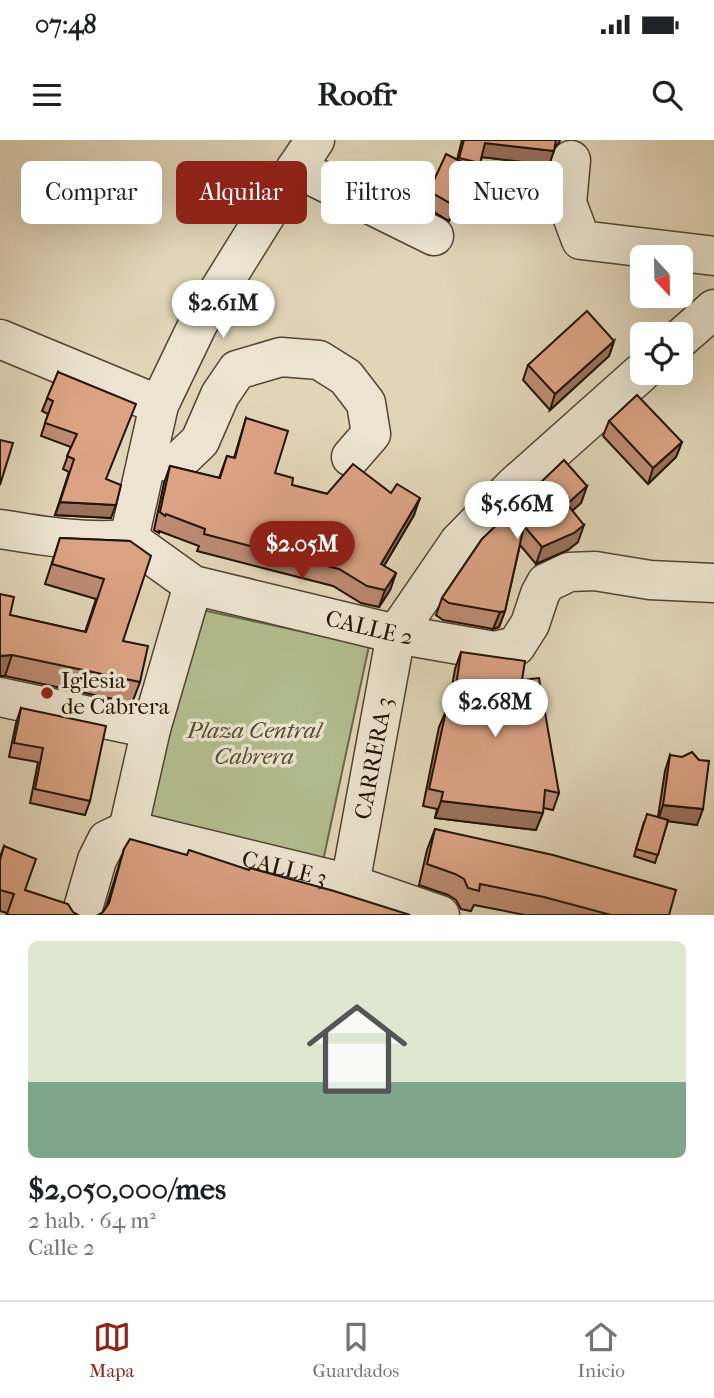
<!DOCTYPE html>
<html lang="es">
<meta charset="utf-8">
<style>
body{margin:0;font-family:"IM FELL French Canon",serif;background:#f6f6f6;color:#202124;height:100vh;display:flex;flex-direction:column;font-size:26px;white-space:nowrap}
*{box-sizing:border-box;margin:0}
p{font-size:23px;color:#757577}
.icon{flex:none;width:38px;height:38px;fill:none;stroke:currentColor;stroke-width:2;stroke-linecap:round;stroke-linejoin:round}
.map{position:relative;height:775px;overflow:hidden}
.side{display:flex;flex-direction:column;background:#fff;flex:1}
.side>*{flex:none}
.guide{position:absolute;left:21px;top:21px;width:672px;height:63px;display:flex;gap:14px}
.needle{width:46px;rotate:158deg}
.controls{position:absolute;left:630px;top:105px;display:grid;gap:14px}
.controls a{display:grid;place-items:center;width:63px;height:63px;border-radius:10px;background:#fff;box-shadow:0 7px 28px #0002;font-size:35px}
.price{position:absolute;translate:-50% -60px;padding:0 16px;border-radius:24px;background:#fff;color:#222;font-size:23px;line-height:46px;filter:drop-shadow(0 2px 4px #0008)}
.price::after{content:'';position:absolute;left:50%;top:42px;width:21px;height:16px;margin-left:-10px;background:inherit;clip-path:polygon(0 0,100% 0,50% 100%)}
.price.current{background:#8f2418;color:#fff}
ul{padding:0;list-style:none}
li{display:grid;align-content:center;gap:14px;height:371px;padding:0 28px}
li+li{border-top:2px solid #e0e0e0}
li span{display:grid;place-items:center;height:217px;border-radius:10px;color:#555}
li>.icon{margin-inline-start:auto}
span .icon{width:126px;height:126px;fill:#fffc;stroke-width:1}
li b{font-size:30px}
.chip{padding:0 24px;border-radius:10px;background:#fff;box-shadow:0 7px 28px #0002;font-size:24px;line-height:63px}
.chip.current{background:#8f2418;color:#fff}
.status{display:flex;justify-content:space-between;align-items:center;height:49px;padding:0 35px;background:#fff;direction:ltr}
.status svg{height:19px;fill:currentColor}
header{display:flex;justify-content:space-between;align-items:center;height:91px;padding:0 28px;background:#fff;font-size:32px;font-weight:800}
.tab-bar{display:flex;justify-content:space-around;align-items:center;height:98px;border-top:2px solid #e0e0e0;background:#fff;font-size:19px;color:#757577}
.tab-bar a{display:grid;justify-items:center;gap:4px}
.tab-bar .current{color:#8f2418}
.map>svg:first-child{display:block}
.green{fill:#b2bd8f;stroke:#6a684b;stroke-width:2}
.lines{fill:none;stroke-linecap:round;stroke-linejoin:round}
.minor-casing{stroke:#524333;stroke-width:41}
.minor{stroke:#ece4d0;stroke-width:38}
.wall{fill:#bc8b72;stroke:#221207;stroke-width:2}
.shaded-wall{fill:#99715c;stroke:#221207;stroke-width:2}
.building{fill:#dba284;stroke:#221207;stroke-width:2}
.poi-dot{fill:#8f2418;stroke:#ece4d0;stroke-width:2.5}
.labels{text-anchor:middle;stroke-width:7;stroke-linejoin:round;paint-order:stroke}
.street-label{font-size:23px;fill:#221207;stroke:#ece4d0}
.poi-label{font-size:23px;fill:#221207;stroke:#ece4d0;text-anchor:start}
.park-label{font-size:23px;font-style:italic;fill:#544e37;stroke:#ece4d0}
</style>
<div class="status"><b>07:48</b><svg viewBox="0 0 49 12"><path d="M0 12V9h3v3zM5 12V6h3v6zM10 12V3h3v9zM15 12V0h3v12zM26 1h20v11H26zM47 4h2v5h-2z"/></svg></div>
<header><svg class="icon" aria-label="menu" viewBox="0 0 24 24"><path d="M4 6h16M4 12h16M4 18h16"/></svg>Roofr<svg class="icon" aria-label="search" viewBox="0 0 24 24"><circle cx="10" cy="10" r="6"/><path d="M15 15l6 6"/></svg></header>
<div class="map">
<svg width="714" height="775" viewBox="0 0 714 775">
<rect width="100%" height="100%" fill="#e1d5b7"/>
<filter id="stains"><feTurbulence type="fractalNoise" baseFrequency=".00286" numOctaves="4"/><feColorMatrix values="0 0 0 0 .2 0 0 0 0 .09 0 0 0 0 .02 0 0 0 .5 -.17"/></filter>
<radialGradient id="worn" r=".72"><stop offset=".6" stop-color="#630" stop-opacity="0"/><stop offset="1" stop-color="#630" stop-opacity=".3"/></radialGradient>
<path class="green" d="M193 468 369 506 323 721 142 682Z"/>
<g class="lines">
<defs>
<g id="minor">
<path d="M571 20 567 63 581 100 714 116"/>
<path d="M296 28 434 96"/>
<path d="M681 198 714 169"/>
<path d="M0 199 159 265"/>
<path d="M147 319 177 323 200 301 220 255 237 230 281 217 319 220 346 237 366 263 371 294 351 317"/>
<path id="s1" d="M0 389C42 396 86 403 129 399L193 445 396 494 494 511 516 506 530 484 540 454 546 443 569 432 595 431 650 440 714 443"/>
<path d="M129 399 159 265 198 184 277 57 315 0"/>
<path d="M0 557 151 589"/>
<path id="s2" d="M128 690 350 744 440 775"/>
<path d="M128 690 151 589 193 445"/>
<path id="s3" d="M350 744 396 494 459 402 514 346 642 232"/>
<path d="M81 775 97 720 107 700 128 690"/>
</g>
</defs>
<use href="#minor" class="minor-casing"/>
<use href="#minor" class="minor"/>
</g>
<g class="wall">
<path d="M462 0H560L559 3 555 6 549 25 482 17 475 37 469 36 449 81 424 66 429 51 457 20Z"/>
<path d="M614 201 609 216 550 270 523 240 528 225Z"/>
<path d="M58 232 106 340 111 378 55 375 69 332 63 329 71 307 41 296 48 274 42 271Z"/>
<path d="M246 278 275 333 292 345 414 375 384 426 396 433 390 450 379 467 361 463 333 446 197 411 199 406 159 391V393L154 390 164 343 170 326 219 338 227 316 234 318Z"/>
<path d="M609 281 682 302 676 317 648 344 603 296Z"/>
<path d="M587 346 581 363 572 370 578 402 568 410 536 424 520 405 505 471 499 487 493 489 443 480 436 475 442 458 482 399Z"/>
<path d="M60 398 130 401 123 501 140 542 132 563 5 536 10 475 85 492 96 459 45 444Z"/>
<path d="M461 512 522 540 559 653 553 670 543 668 536 690 435 678 437 669 423 666 439 587 446 571H448L455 529Z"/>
<path d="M21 568 90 661 85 675 30 663 38 622 9 617 16 583Z"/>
<path d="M670 615 697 685 668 681 655 723 634 716 644 682 658 677 665 631Z"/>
<path d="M435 689 669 775H525L474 765 471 771 461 769 456 760 448 755 419 745 427 710Z"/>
<path d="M4 706 25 750 78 775H6L7 773 0 771V717Z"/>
<path d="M124 709 187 715 249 730 103 772 106 767Z"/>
</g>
<g class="shaded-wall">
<path d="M485 3 554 11 549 25 480 17Z"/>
<path d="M472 27 467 42 449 81 455 66Z"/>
<path d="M614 201 609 216 550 270 555 254Z"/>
<path d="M682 302 676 317 648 344 653 328Z"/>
<path d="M587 346 581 363 561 381 567 364Z"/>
<path d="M420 358 414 375 375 441 381 424Z"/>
<path d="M60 362 116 365 111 378 55 375Z"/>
<path d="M584 385 578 402 568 410 536 424 542 407Z"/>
<path d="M396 433 390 450 379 467 385 450Z"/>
<path d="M505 471 499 487 493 489 500 472Z"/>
<path d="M12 515 5 536H0V516Z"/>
<path d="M441 661 543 673 536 690 435 678Z"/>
<path d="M663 665 703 669 697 685 658 680Z"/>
</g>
<g class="building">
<path d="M464 0H556L554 11 485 3 480 23 459 18Z"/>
<path d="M446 14 472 27 455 66 429 51Z"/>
<path d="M587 171 614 201 555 254 528 225Z"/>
<path d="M58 232 136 264 106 339 121 345 116 365 60 362 74 319 67 316 77 294 45 283 53 261 47 258Z"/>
<path d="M637 255 682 302 653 328 609 281Z"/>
<path d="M246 278 288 291 275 333 293 338 292 345 327 354 353 324 391 353 397 344 420 358 381 424 396 433 385 450 367 446 339 429 204 394 205 389 166 374 165 376 160 372 170 326 220 338 227 316 235 318Z"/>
<path d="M0 300 13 303 0 345Z"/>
<path d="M564 320 587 346 567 364 584 385 574 393 542 407 524 386 505 471 500 472 449 463 442 458 482 399Z"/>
<path d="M60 398 130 401 151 416 123 501 148 506 140 542 12 515 0 516V454L14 457 10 475 86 492 104 439 52 424Z"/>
<path d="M461 512 525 521 522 540 539 538 559 653 545 650 543 673 441 661 443 652 429 649 446 571 452 572Z"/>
<path d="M21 568 106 586 90 661 35 649 43 608 14 603Z"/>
<path d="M692 612 699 620 709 621 703 669 663 665 670 615 682 617Z"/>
<path d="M647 674 668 680 658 715 636 709Z"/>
<path d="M435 689 553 715 676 750 669 775H611L544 757 480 744 479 751 468 748 464 739 455 734 427 724Z"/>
<path d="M130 699 187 715 189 710 249 730 250 728 334 751 410 775H98L103 772 109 763 124 709Z"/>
<path d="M4 706 36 719 25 750 68 764 73 772 78 775H10L7 774 14 754 0 750V720Z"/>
</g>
<circle class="poi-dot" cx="47" cy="553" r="7"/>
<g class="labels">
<g class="street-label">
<text dy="8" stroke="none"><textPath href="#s1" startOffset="390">CALLE 2</textPath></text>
<text dy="8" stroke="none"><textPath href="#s3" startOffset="128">CARRERA 3</textPath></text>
<text dy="8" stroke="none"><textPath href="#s2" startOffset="161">CALLE 3</textPath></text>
</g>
<g class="poi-label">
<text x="61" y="548">Iglesia<tspan x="61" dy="26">de Cabrera</tspan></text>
</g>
<g class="park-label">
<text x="254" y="598">Plaza Central<tspan x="254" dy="26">Cabrera</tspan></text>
</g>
</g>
<rect width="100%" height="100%" filter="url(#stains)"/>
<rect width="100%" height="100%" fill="url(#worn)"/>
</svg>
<div class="controls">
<a><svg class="needle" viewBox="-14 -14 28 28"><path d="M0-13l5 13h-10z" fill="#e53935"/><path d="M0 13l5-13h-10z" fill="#757577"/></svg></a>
<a><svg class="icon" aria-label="locate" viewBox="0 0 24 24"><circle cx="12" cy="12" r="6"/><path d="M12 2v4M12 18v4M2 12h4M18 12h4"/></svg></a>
</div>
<b class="price" style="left:223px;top:200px">$2.61M</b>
<b class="price" style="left:517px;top:401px">$5.66M</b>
<b class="price current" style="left:302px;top:441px">$2.05M</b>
<b class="price" style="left:495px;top:599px">$2.68M</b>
<div class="guide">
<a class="chip">Comprar</a>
<a class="chip current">Alquilar</a>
<a class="chip">Filtros</a>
<a class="chip">Nuevo</a>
</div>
</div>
<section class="side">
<ul>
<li><span style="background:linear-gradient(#dfe7d0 65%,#7fa58c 0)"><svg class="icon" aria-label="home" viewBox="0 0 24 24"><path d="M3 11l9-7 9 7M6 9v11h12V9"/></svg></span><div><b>$2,050,000/mes</b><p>2 hab. · 64 m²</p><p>Calle 2</p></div></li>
</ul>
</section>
<nav class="tab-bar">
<a class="current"><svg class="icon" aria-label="map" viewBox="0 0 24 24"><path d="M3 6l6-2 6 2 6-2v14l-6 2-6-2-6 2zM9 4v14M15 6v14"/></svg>Mapa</a>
<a><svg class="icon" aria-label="saved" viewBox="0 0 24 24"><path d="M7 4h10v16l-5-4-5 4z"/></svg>Guardados</a>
<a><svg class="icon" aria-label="home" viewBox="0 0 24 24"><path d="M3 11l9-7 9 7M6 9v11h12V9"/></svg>Inicio</a>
</nav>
